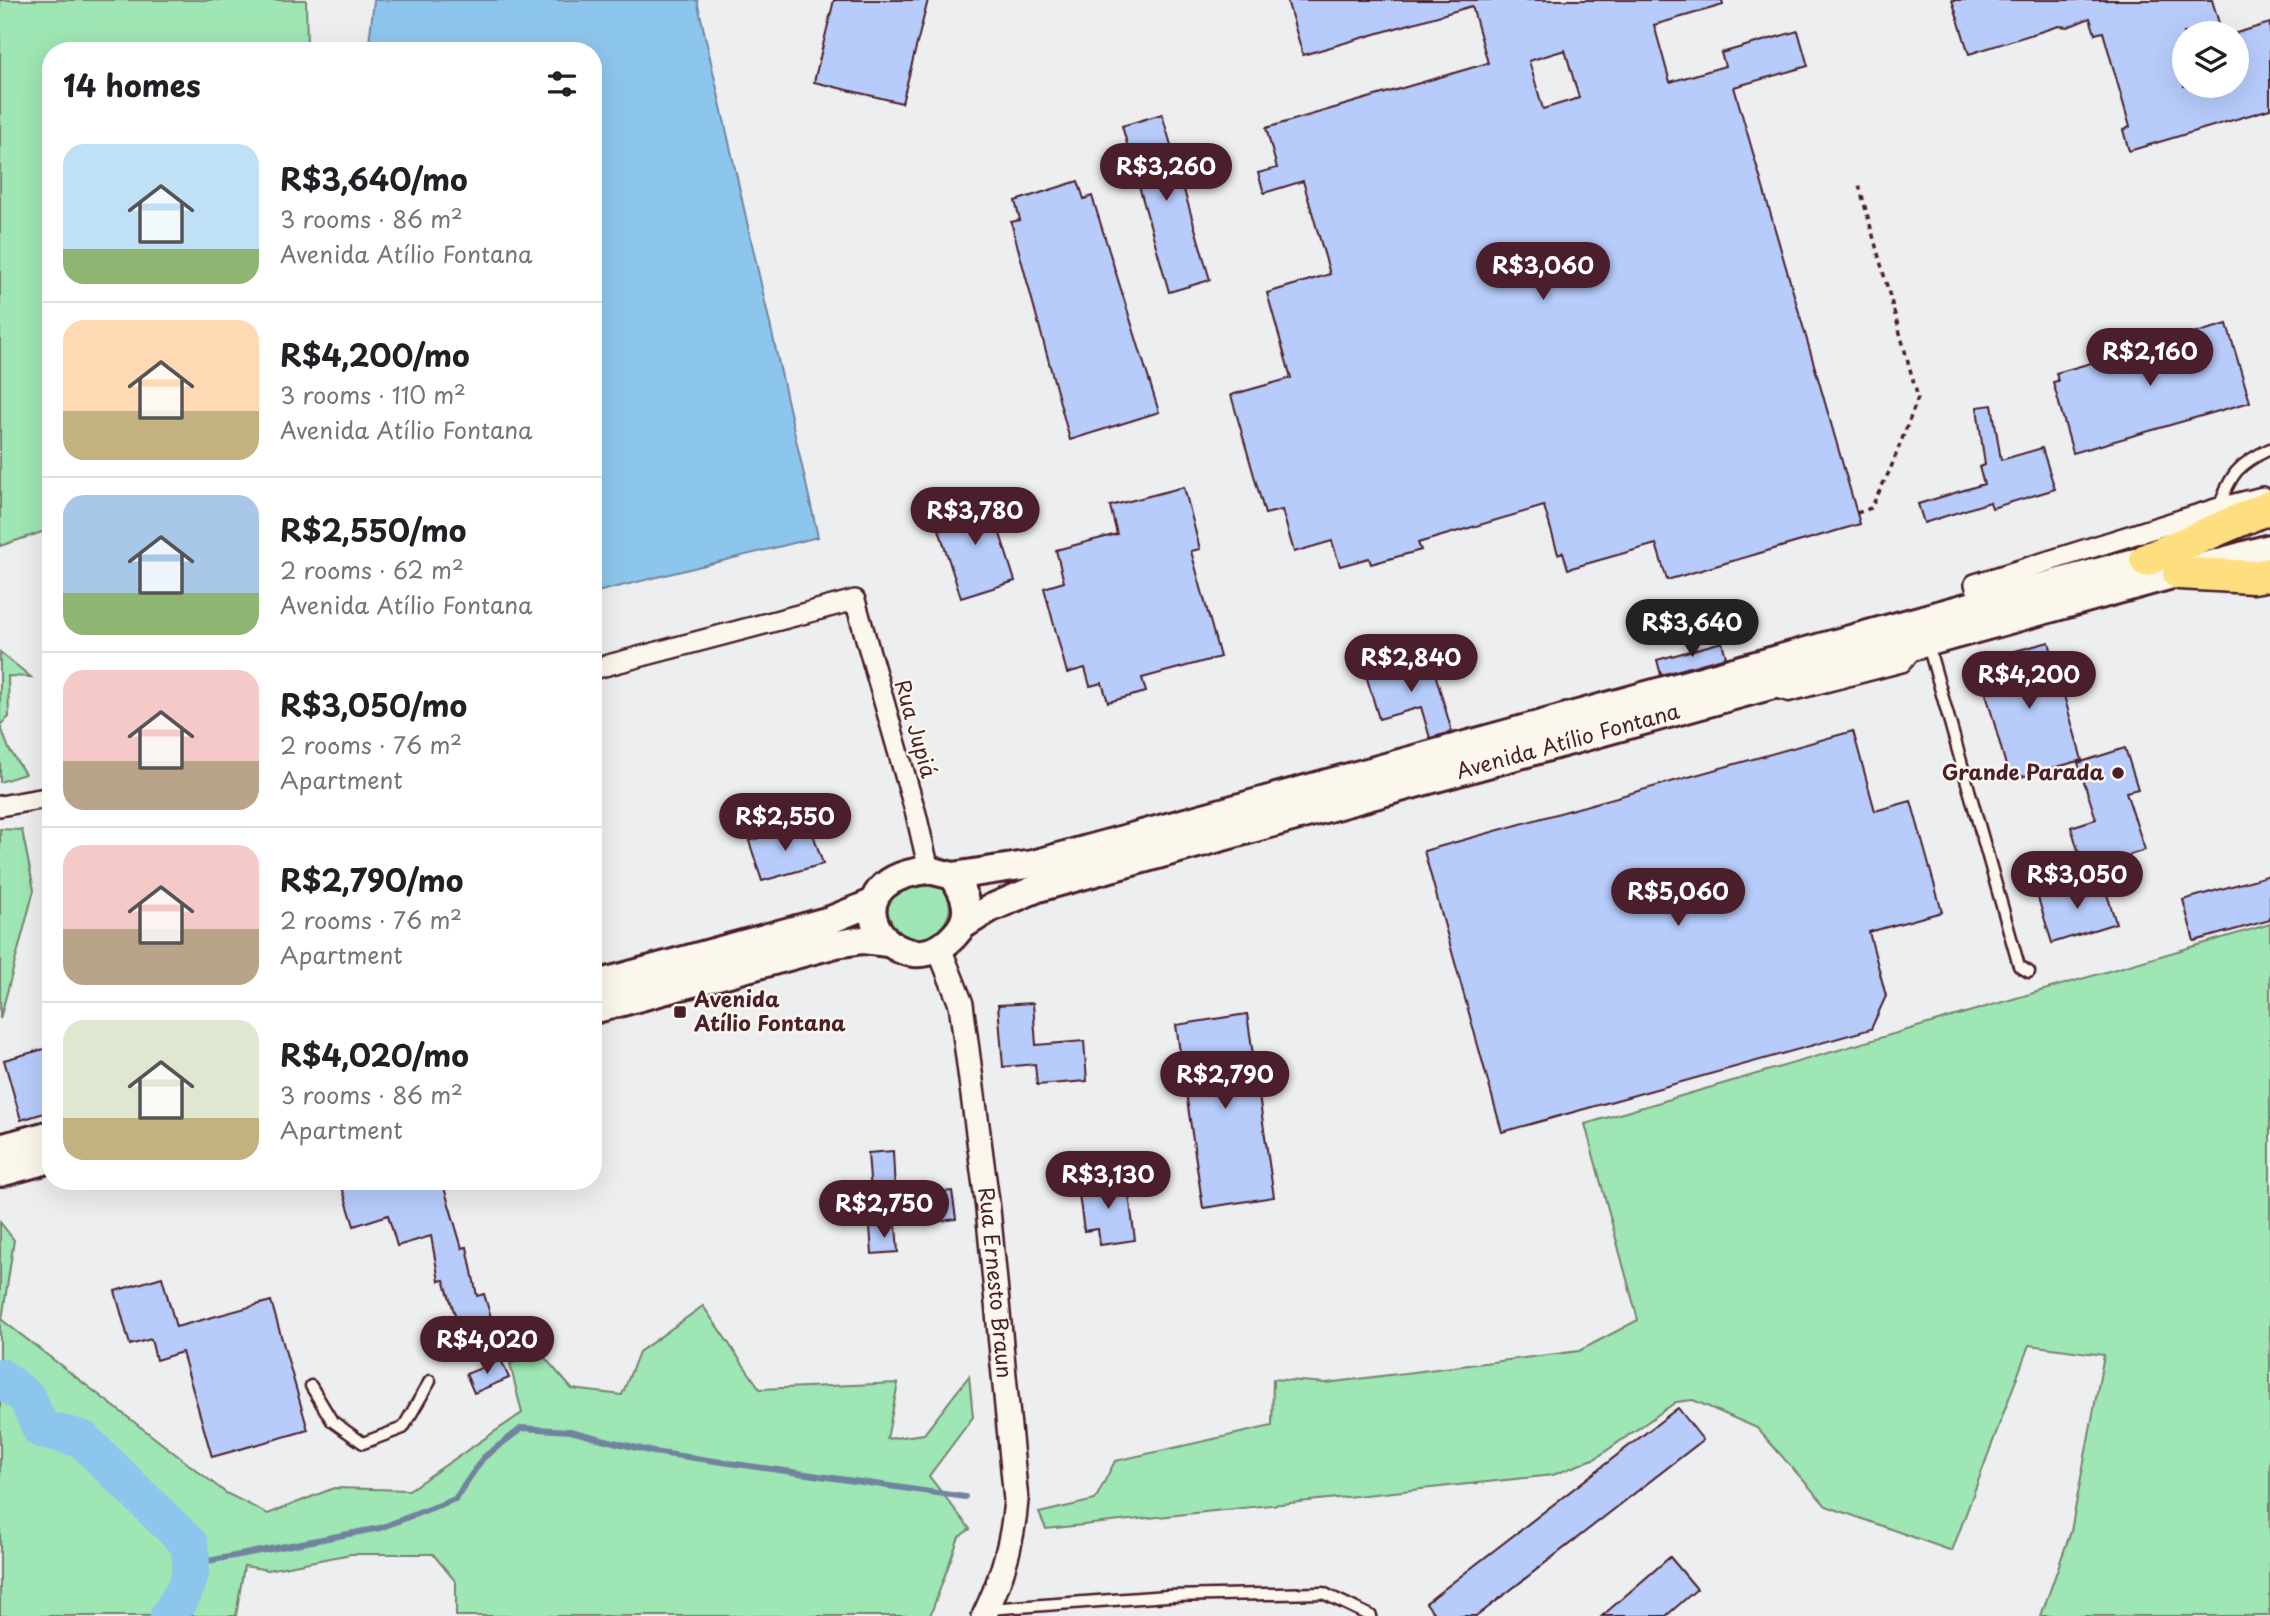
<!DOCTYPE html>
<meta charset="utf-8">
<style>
body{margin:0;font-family:"Playpen Sans",sans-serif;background:#f2f2f2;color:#202124;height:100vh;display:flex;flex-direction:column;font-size:26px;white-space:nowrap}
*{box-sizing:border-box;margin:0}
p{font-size:23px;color:#757577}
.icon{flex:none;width:38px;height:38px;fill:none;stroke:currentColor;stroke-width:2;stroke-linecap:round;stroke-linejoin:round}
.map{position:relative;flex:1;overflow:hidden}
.panel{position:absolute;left:42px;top:42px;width:560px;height:1148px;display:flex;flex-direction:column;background:#fff;border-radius:28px;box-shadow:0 7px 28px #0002}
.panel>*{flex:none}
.fabs{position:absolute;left:2172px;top:21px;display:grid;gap:14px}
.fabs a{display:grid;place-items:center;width:77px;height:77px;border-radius:50%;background:#fff;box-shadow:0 7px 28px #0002;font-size:35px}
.price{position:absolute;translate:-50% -60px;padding:0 16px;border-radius:24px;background:#4a1f2b;color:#fff;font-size:23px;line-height:46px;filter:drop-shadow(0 2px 4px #0008)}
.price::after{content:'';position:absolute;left:50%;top:42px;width:21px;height:16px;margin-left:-10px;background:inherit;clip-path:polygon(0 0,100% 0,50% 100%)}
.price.active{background:#222;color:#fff}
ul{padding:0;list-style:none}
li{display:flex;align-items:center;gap:21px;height:175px;padding:0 21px}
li+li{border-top:2px solid #e0e0e0}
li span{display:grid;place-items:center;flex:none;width:196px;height:140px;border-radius:21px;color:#555}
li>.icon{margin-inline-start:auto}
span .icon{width:84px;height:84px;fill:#fffc;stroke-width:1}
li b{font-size:30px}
h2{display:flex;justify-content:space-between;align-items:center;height:84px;padding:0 21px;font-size:30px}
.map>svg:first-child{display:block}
.green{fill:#9ee6b3;stroke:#74826f;stroke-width:2}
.water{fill:#8dc6ec;stroke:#72839f;stroke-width:2}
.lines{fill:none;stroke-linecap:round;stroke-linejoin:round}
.stream{stroke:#72839f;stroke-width:6}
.river{stroke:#8dc6ec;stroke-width:38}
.building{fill:#b7ccfb;stroke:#4a1f2b;stroke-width:2;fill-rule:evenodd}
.service-casing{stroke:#4a1f2b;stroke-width:15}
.minor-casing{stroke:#4a1f2b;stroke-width:24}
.tertiary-casing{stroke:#4a1f2b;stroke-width:28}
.secondary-casing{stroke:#4a1f2b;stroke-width:32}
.trunk-casing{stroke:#4a1f2b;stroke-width:37}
.path{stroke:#4a1f2b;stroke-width:3.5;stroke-dasharray:5 5;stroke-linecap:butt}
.service{stroke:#fbf7ec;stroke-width:10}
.minor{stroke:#fbf7ec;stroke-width:19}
.tertiary{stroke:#fbf7ec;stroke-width:23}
.secondary{stroke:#fbf7ec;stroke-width:26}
.trunk{stroke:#fedf80;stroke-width:32}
.poi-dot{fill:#4a1f2b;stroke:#fbf7ec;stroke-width:2.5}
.labels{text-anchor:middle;stroke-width:5;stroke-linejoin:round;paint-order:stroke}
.street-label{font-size:21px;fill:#4a1f2b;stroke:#fbf7ec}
.poi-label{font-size:21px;font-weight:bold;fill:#4a1f2b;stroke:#fbf7ec;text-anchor:end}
</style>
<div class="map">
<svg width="2270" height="1616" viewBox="0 0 2270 1616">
<rect width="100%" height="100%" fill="#edeeef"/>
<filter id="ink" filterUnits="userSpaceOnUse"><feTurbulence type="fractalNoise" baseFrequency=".0143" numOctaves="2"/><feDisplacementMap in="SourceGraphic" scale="14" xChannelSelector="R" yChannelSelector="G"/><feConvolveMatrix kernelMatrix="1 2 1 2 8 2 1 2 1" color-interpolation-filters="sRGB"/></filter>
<g filter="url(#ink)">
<g class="green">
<path d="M0 0H306L307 51H51V529L0 546Z"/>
<path d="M0 652 31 677 8 676 9 717 0 725Z"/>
<path d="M0 725 9 749 25 774 0 782Z"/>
<path d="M0 829 22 830 34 890 0 1019Z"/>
<path d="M914 885 942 887C963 911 938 941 912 939 907 939 901 936 896 935 892 929 885 921 883 915 880 899 903 890 914 885Z"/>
<path d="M2270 924V1616H2041L2071 1531 2104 1355 2029 1345 1952 1551 1826 1506 1757 1428 1693 1400 1676 1402 1596 1458 1553 1475 1046 1529 1039 1513 1095 1500 1115 1461 1272 1426 1273 1379 1326 1383 1579 1351 1638 1320 1585 1124Z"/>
<path d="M0 1222 14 1240 2 1320 226 1493 268 1514 334 1488 409 1490 522 1413 510 1364 539 1351 572 1389 622 1395 639 1352 703 1306 760 1389 898 1383 887 1439 924 1434 969 1376 973 1417 929 1476 970 1529 959 1537 930 1616H456V1582L433 1554H351L268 1570 244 1566 236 1616H0Z"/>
</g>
<path class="water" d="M374 0H697L818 537 593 593V51H368Z"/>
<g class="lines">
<path class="stream" d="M192 1564 380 1528 455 1499 483 1458 522 1428 570 1431 653 1452 965 1497"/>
<path class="river" d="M0 1377 27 1398 41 1429 82 1439 189 1544C195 1578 186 1588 169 1616"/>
</g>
<g class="building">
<path d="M834 0H928L902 103 814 82Z"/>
<path d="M1287 0H1722L1723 5 1654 25 1670 82 1725 66 1721 53 1798 31 1808 66 1734 87 1860 524 1667 580 1656 544 1568 569 1563 552 1558 554 1544 506 1418 543 1421 550 1371 564 1369 558 1340 566 1332 541 1294 552 1282 510 1265 514 1231 395 1291 378 1267 293 1330 274 1303 181 1264 193 1258 173 1277 168 1266 128 1488 63 1472 6 1303 55ZM1565 50 1579 98 1543 109 1529 61Z"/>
<path d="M1952 0H2212L2222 33H2184V86H2236V33L2270 23V109L2129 151 2123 130 2130 127 2103 32 2095 34 2090 18 2068 27 2059 26 1969 54Z"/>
<path d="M1162 114 1210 280 1169 292 1122 126Z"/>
<path d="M1078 181 1084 199 1092 196 1159 412 1070 440 1011 222 1020 220 1015 201Z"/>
<path d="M2227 324 2250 402 2073 453 2053 382 2058 381 2056 373Z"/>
<path d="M1992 405 2001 460 2042 448 2055 489 1992 508 1990 502 1924 523 1918 504 1984 484 1979 467 1985 465 1977 407Z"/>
<path d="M1184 487 1200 549 1191 551 1220 657 1142 678 1146 692 1108 702 1102 683 1090 686 1085 668 1067 673 1044 588 1064 582 1056 550 1117 534 1110 506Z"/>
<path d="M988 496 1015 581 961 598 934 514Z"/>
<path d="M1722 642 1726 657 1661 675 1657 660Z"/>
<path d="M2049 642 2082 760 2010 780 1977 661Z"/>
<path d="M1430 656 1452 732 1430 738 1421 707 1379 719 1366 675Z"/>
<path d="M1853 731 1875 811 1911 801 1942 912 1869 932 1886 996 1871 1029 1502 1132 1424 851Z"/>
<path d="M2125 748 2138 789 2126 792 2145 850 2084 870 2071 827 2096 819 2078 763Z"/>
<path d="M811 828 823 864 762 881 749 841 785 829 787 836Z"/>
<path d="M2270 875V920L2194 941 2183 900Z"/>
<path d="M2102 878 2116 923 2052 943 2038 898Z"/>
<path d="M1033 1003 1036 1045 1084 1041 1087 1081 1037 1085 1035 1064 1003 1067 998 1005Z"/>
<path d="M1247 1014 1274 1197 1203 1208 1176 1025Z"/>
<path d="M51 1047V1111L21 1120 4 1060Z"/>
<path d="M893 1151 895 1192 871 1193 868 1153Z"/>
<path d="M1127 1180 1135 1240 1100 1245 1098 1229 1084 1231 1078 1187Z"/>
<path d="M340 1181H442L462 1248 467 1247 477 1296 484 1294 494 1327 462 1337 444 1280 439 1281 431 1236 397 1246 388 1215 354 1226Z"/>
<path d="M952 1191 956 1219 928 1223 923 1194Z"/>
<path d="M896 1225 898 1252 872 1254 870 1227Z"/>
<path d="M162 1277 176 1327 271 1301 308 1430 212 1457 182 1352 156 1360 151 1339 130 1345 115 1291Z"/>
<path d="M501 1360 509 1378 474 1393 466 1374Z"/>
<path d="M1678 1408 1703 1440 1477 1616H1436L1426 1603Z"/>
<path d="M1670 1557 1697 1589 1666 1616H1602Z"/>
</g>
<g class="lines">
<defs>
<g id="service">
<path d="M2219 508C2230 474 2238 464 2270 449"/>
<path d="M1928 645 2019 966 2029 972"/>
<path d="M1773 692 1789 696 1904 666 1915 653"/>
<path d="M311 1386 332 1421 363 1443 403 1428 430 1381"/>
<path d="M989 1609 1167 1596 1323 1593 1371 1616"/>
</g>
<g id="minor">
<path d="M1981 603 1975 584 2219 508 2263 497"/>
<path d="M593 669 855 600 916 814 929 870"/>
<path d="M0 806 51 797"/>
</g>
<g id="tertiary">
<path id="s1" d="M939 948 961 1004 988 1209 1016 1500C1013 1541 1002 1579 984 1616"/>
</g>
<g id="secondary">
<path d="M929 870 953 876C964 893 973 912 959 930 903 1003 813 882 929 870Z"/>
<path d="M953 876 1033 864 1981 603 2165 554"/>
<path id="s2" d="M962 926 991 908 1038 888 2270 548"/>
<path d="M593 985 830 920 872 903"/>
<path d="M593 1010 836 944 863 940 888 943"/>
<path d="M0 1148 51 1134"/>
<path d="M0 1173 51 1159"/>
</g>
<g id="trunk">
<path d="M2146 560 2270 507"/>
<path d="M2179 573 2253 577 2270 574"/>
</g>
</defs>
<use href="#service" class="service-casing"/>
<use href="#minor" class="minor-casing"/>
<use href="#tertiary" class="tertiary-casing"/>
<use href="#secondary" class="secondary-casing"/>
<use href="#trunk" class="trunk-casing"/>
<path class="path" d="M1857 513 1871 508 1890 470 1918 398 1859 185"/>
<use href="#service" class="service"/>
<use href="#minor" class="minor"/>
<use href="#tertiary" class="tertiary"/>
<use href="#secondary" class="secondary"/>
<use href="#trunk" class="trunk"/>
</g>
</g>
<g class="poi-dot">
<circle cx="2118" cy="773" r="7"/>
<rect x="673" y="1005" width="14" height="14" rx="3.5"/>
</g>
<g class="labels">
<g class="street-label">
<text transform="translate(915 729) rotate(74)" y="7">Rua Jupiá</text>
<text dy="7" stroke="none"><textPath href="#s2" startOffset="635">Avenida Atílio Fontana</textPath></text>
<text dy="7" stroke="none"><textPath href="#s1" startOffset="341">Rua Ernesto Braun</textPath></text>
</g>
<g class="poi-label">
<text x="2104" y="780">Grande Parada</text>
<text x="694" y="1007" text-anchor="start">Avenida<tspan x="694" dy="24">Atílio Fontana</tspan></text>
</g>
</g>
</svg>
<div class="fabs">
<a><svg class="icon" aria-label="layers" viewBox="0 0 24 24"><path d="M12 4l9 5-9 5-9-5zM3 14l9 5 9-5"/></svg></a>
</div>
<b class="price" style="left:1166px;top:203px">R$3,260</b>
<b class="price" style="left:1543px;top:302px">R$3,060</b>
<b class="price" style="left:2150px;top:388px">R$2,160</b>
<b class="price" style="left:975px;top:547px">R$3,780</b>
<b class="price active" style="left:1692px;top:659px">R$3,640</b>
<b class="price" style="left:1411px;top:694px">R$2,840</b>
<b class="price" style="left:2029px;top:711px">R$4,200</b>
<b class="price" style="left:785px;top:853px">R$2,550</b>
<b class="price" style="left:2077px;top:911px">R$3,050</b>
<b class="price" style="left:1678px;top:928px">R$5,060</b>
<b class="price" style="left:1225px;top:1111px">R$2,790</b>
<b class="price" style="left:1108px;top:1211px">R$3,130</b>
<b class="price" style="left:884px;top:1240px">R$2,750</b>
<b class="price" style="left:487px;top:1376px">R$4,020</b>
<section class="panel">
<h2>14 homes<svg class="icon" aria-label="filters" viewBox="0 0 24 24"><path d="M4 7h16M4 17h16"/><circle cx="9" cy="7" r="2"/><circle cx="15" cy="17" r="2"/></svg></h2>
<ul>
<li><span style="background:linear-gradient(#bfe0f5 75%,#8fb573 0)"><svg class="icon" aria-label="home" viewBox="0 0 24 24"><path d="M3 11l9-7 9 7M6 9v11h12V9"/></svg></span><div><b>R$3,640/mo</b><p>3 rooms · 86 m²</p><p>Avenida Atílio Fontana</p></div></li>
<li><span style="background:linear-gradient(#ffd9b3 65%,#c2b280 0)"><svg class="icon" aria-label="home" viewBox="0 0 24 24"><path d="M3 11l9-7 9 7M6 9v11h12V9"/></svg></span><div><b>R$4,200/mo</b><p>3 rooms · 110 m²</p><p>Avenida Atílio Fontana</p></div></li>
<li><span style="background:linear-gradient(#a9c7e8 70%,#8fb573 0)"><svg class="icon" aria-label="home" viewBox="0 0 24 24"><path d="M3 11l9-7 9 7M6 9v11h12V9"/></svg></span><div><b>R$2,550/mo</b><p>2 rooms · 62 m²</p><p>Avenida Atílio Fontana</p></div></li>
<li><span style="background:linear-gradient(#f6c9c9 65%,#b9a48a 0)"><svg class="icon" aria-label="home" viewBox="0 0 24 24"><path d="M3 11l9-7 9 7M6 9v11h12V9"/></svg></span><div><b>R$3,050/mo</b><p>2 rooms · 76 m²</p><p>Apartment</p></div></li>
<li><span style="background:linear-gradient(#f6c9c9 60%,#b9a48a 0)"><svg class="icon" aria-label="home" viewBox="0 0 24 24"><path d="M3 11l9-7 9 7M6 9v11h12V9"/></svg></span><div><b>R$2,790/mo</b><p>2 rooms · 76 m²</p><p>Apartment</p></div></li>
<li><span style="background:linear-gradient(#dfe7d0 70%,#c2b280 0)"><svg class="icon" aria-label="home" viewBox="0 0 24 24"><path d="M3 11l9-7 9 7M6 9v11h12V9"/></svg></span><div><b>R$4,020/mo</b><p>3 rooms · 86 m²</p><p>Apartment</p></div></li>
</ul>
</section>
</div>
